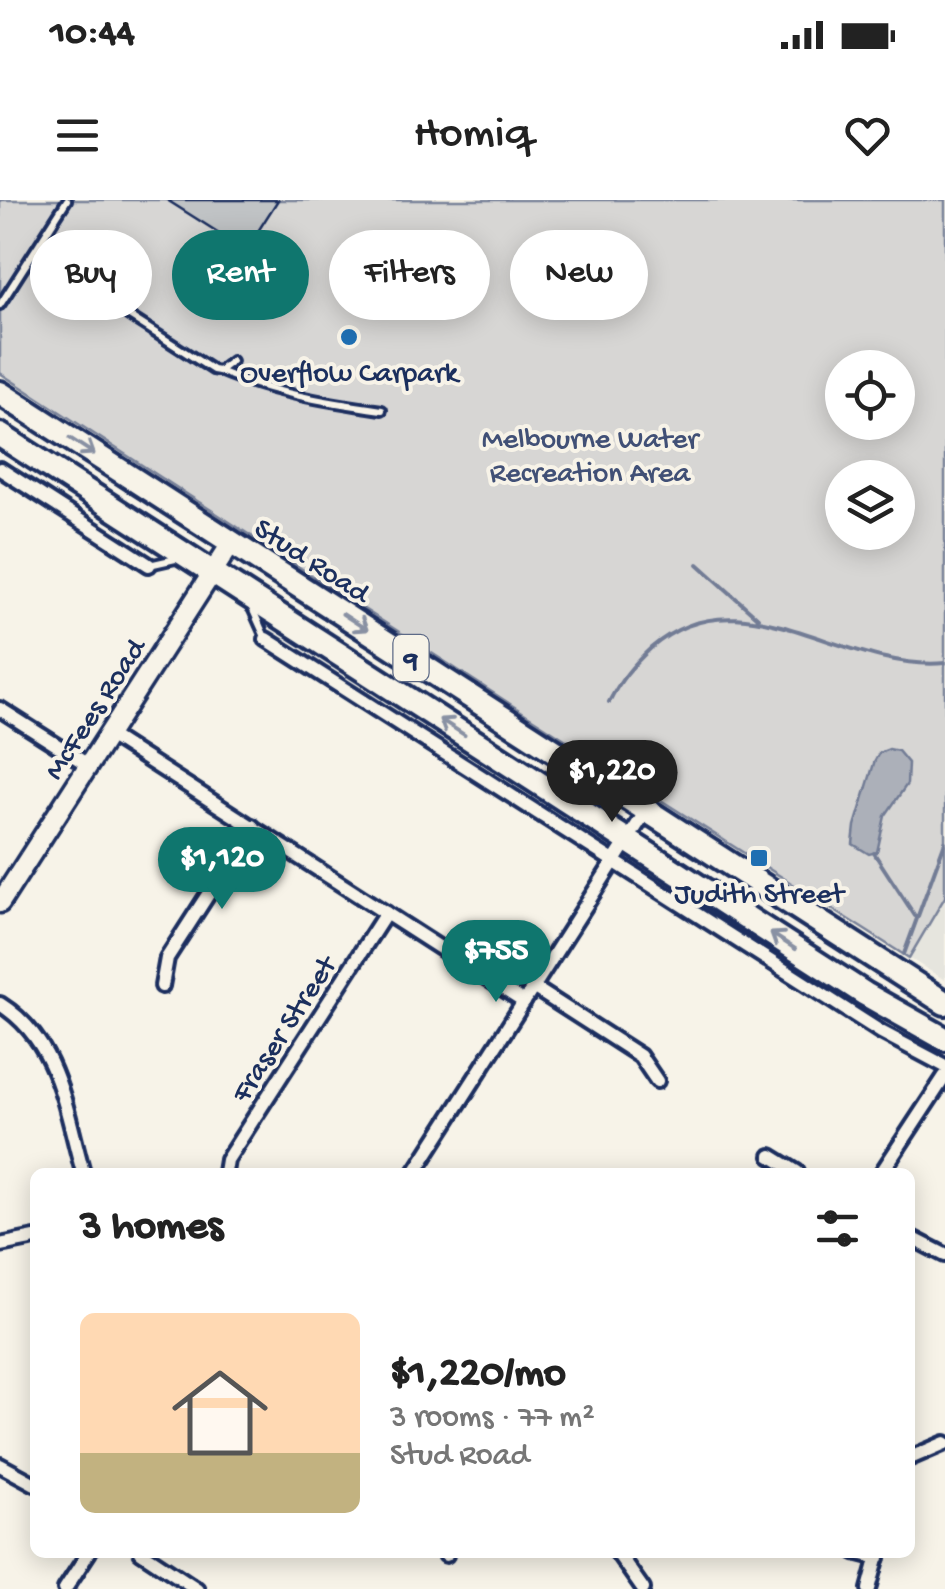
<!DOCTYPE html>
<meta charset="utf-8">
<style>
body{margin:0;font-family:"Gochi Hand",sans-serif;background:#f6f6f6;color:#222;height:100vh;display:flex;flex-direction:column;font-size:38px;white-space:nowrap}
*{box-sizing:border-box;margin:0}
p{font-size:32px;color:#767676}
.icon{flex:none;width:55px;height:55px;fill:none;stroke:currentColor;stroke-width:2;stroke-linecap:round;stroke-linejoin:round}
.map{position:relative;flex:1;overflow:hidden}
.drawer{position:absolute;left:30px;top:968px;width:885px;height:390px;display:flex;flex-direction:column;background:#fff;border-radius:15px;box-shadow:0 5px 25px #0003}
.drawer>*{flex:none}
.top-card{position:absolute;left:30px;top:30px;width:885px;height:90px;display:flex;gap:20px}
.buttons{position:absolute;left:825px;top:150px;display:grid;gap:20px}
.buttons a{display:grid;place-items:center;width:90px;height:90px;border-radius:50%;background:#fff;box-shadow:0 5px 25px #0003;font-size:50px}
.price{position:absolute;translate:-50% -85px;padding:0 22px;border-radius:35px;background:#0f766e;color:#fff;font-size:32px;line-height:65px;filter:drop-shadow(0 2px 5px #0008)}
.price::after{content:'';position:absolute;left:50%;top:60px;width:30px;height:22px;margin-left:-15px;background:inherit;clip-path:polygon(0 0,100% 0,50% 100%)}
.price.selected{background:#222;color:#fff}
ul{padding:0;list-style:none}
li{display:flex;align-items:center;gap:30px;height:250px;padding:0 50px}
li+li{border-top:2px solid #e0e0e0}
li span{display:grid;place-items:center;flex:none;width:280px;height:200px;border-radius:15px;color:#555}
li>.icon{margin-inline-start:auto}
span .icon{width:120px;height:120px;fill:#fffc;stroke-width:1}
li b{font-size:42px}
h2{display:flex;justify-content:space-between;align-items:center;height:120px;padding:0 50px;font-size:42px}
.pill{padding:0 35px;border-radius:45px;background:#fff;box-shadow:0 5px 25px #0003;font-size:35px;line-height:90px}
.pill.selected{background:#0f766e;color:#fff}
.status{display:flex;justify-content:space-between;align-items:center;height:70px;padding:0 50px;background:#fff;direction:ltr}
.status svg{height:28px;fill:currentColor}
header{display:flex;justify-content:space-between;align-items:center;height:130px;padding:0 50px;background:#fff;font-size:45px;font-weight:600}
.map>svg:first-child{display:block}
.built{fill:#e6e5de}
.green{fill:#d7d6d4;stroke:#798299;stroke-width:2.5;fill-rule:evenodd}
.water{fill:#acb0b9;stroke:#727c95;stroke-width:2.5}
.lines{fill:none;stroke-linecap:round;stroke-linejoin:round}
.stream{stroke:#727c95;stroke-width:4}
.building{fill:#c0c3c5;stroke:#1b2f5e;stroke-width:2.5}
.lane-casing{stroke:#1b2f5e;stroke-width:14}
.street-casing{stroke:#1b2f5e;stroke-width:20}
.secondary-casing{stroke:#1b2f5e;stroke-width:25}
.highway-casing{stroke:#1b2f5e;stroke-width:30}
.lane{stroke:#f7f3e8;stroke-width:6}
.street{stroke:#f7f3e8;stroke-width:12}
.secondary{stroke:#f7f3e8;stroke-width:18}
.highway{stroke:#f7f3e8;stroke-width:22}
.oneway{stroke:#8991a3}
.poi-dot{fill:#1f6fb2;stroke:#f7f3e8;stroke-width:4}
.labels{text-anchor:middle;stroke-width:8;stroke-linejoin:round;paint-order:stroke}
.shield{fill:#f7f3e8;stroke:#5d6a87;stroke-width:2.5}
.shield-label{font-size:28px;font-weight:bold;fill:#1b2f5e}
.poi-label{font-size:30px;fill:#1b2f5e;stroke:#f7f3e8}
.park-label{font-size:30px;fill:#415076;stroke:#f7f3e8}
.street-label{font-size:30px;fill:#1b2f5e;stroke:#f7f3e8}
</style>
<div class="status"><b>10:44</b><svg viewBox="0 0 49 12"><path d="M0 12V9h3v3zM5 12V6h3v6zM10 12V3h3v9zM15 12V0h3v12zM26 1h20v11H26zM47 4h2v5h-2z"/></svg></div>
<header><svg class="icon" aria-label="menu" viewBox="0 0 24 24"><path d="M4 6h16M4 12h16M4 18h16"/></svg>Homiq<svg class="icon" aria-label="heart" viewBox="0 0 24 24"><path d="M12 20l-8-8c-3-5 5-10 8-4 3-6 11-1 8 4z"/></svg></header>
<div class="map">
<svg width="945" height="1389" viewBox="0 0 945 1389">
<rect width="100%" height="100%" fill="#f7f3e8"/>
<filter id="ink" filterUnits="userSpaceOnUse"><feTurbulence type="fractalNoise" baseFrequency=".01" numOctaves="2"/><feDisplacementMap in="SourceGraphic" scale="20" xChannelSelector="R" yChannelSelector="G"/><feConvolveMatrix kernelMatrix="1 2 1 2 8 2 1 2 1" color-interpolation-filters="sRGB"/></filter>
<g filter="url(#ink)">
<path class="built" d="M945 697V780L909 758Z"/>
<path class="green" d="M0 0H945V697L909 758 527 515 0 173ZM842 168H898V222H842ZM842 278H898V332H842Z"/>
<path class="water" d="M889 549 898 551 908 563 907 584 885 616 877 652 869 654 853 644 855 626 875 560 879 553Z"/>
<g class="lines">
<g class="stream">
<path d="M698 364 758 418"/>
<path d="M609 502C620 480 633 465 651 448 742 369 842 473 945 463"/>
<path d="M874 653 915 716"/>
<path d="M904 754 945 642"/>
</g>
</g>
<path class="building" d="M167 0H278L246 50Z"/>
<g class="lines">
<defs>
<g id="lane">
<path d="M33 54 213 170 219 171 232 161"/>
<path d="M0 105 67 0"/>
<path d="M219 171C271 193 326 202 382 210"/>
<path d="M149 365 180 358"/>
<path d="M252 408 265 437"/>
</g>
<g id="street">
<path d="M0 269 149 365"/>
<path d="M266 439 881 832 945 866"/>
<path d="M0 509 88 565"/>
<path d="M109 535 524 802"/>
<path d="M162 786 167 758 252 626"/>
<path d="M533 787 640 856 657 881"/>
<path d="M0 804C59 841 65 909 83 972"/>
<path d="M771 956 797 972"/>
<path d="M225 972 227 960 386 713"/>
<path d="M415 972 646 611"/>
<path d="M882 972 945 876"/>
<path d="M910 1037 945 1055"/>
<path d="M0 1045 35 1038"/>
<path d="M910 1258 945 1243"/>
<path d="M0 1265 35 1284"/>
<path d="M141 1352 197 1389"/>
<path d="M617 1352 643 1389"/>
<path d="M855 1352 878 1358"/>
<path d="M446 1355V1352"/>
<path d="M65 1389 89 1352"/>
<path d="M869 1389 879 1352"/>
</g>
<path id="secondary" d="M0 703 232 342"/>
<g id="highway">
<path d="M0 193 945 803"/>
<path d="M0 235 865 794 945 839"/>
</g>
</defs>
<use href="#lane" class="lane-casing"/>
<use href="#street" class="street-casing"/>
<use href="#secondary" class="secondary-casing"/>
<use href="#highway" class="highway-casing"/>
<use href="#lane" class="lane"/>
<use href="#street" class="street"/>
<use href="#secondary" class="secondary"/>
<use href="#highway" class="highway"/>
</g>
<defs><path id="oneway-shaft" d="M-6 0H5M1.5-3L5.5 0L1.5 3" fill="none" stroke-width="1.6" stroke-linecap="round" stroke-linejoin="round" transform="scale(2.5)"/></defs>
<g class="oneway">
<use href="#oneway-shaft" transform="translate(82 246) rotate(33)"/>
<use href="#oneway-shaft" transform="translate(355 422) rotate(33)"/>
<use href="#oneway-shaft" transform="translate(452 527) rotate(-147)"/>
<use href="#oneway-shaft" transform="translate(783 741) rotate(-147)"/>
</g>
</g>
<g class="poi-dot">
<circle cx="349" cy="137" r="10"/>
<rect x="749" y="648" width="20" height="20" rx="5"/>
</g>
<g class="labels">
<rect class="shield" x="393.5" y="435" width="35" height="46" rx="8"/>
<g class="shield-label">
<text x="411" y="468">9</text>
</g>
<g class="poi-label">
<text x="349" y="181">Overflow Carpark</text>
<text x="759" y="702">Judith Street</text>
</g>
<g class="park-label">
<text x="590" y="247">Melbourne Water<tspan x="590" dy="34">Recreation Area</tspan></text>
</g>
<g class="street-label">
<text transform="translate(313 359) rotate(33)" y="10">Stud Road</text>
<text transform="translate(93 508) rotate(-57)" y="10">McFees Road</text>
<text transform="translate(282 828) rotate(-57)" y="10">Fraser Street</text>
</g>
</g>
</svg>
<div class="buttons">
<a><svg class="icon" aria-label="locate" viewBox="0 0 24 24"><circle cx="12" cy="12" r="6"/><path d="M12 2v4M12 18v4M2 12h4M18 12h4"/></svg></a>
<a><svg class="icon" aria-label="layers" viewBox="0 0 24 24"><path d="M12 4l9 5-9 5-9-5zM3 14l9 5 9-5"/></svg></a>
</div>
<b class="price selected" style="left:612px;top:625px">$1,220</b>
<b class="price" style="left:222px;top:712px">$1,120</b>
<b class="price" style="left:496px;top:805px">$755</b>
<div class="top-card">
<a class="pill">Buy</a>
<a class="pill selected">Rent</a>
<a class="pill">Filters</a>
<a class="pill">New</a>
</div>
<section class="drawer">
<h2>3 homes<svg class="icon" aria-label="filters" viewBox="0 0 24 24"><path d="M4 7h16M4 17h16"/><circle cx="9" cy="7" r="2"/><circle cx="15" cy="17" r="2"/></svg></h2>
<ul>
<li><span style="background:linear-gradient(#ffd9b3 70%,#c2b280 0)"><svg class="icon" aria-label="home" viewBox="0 0 24 24"><path d="M3 11l9-7 9 7M6 9v11h12V9"/></svg></span><div><b>$1,220/mo</b><p>3 rooms · 77 m²</p><p>Stud Road</p></div></li>
</ul>
</section>
</div>
